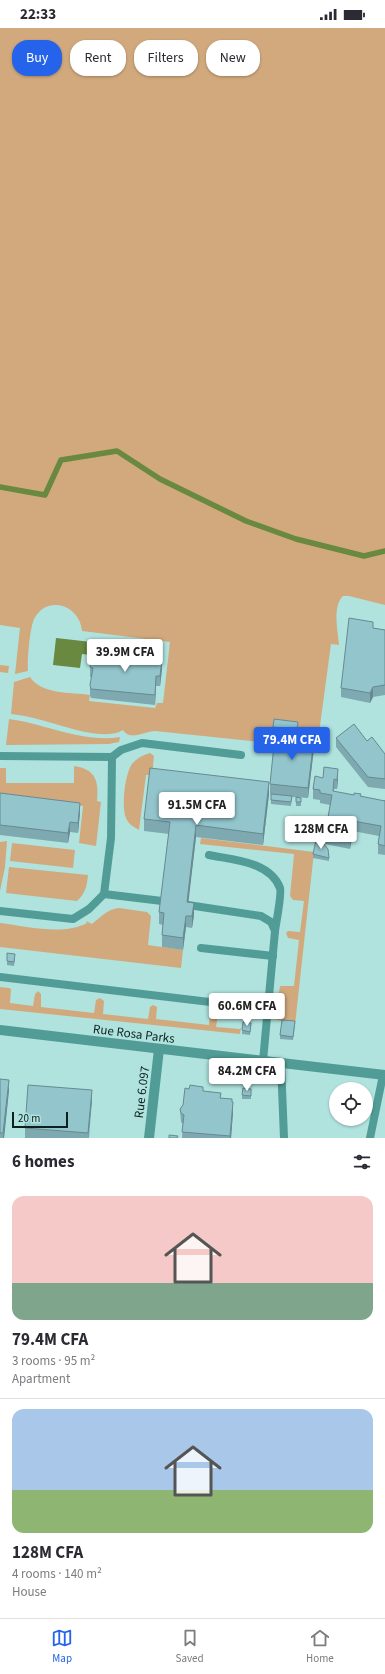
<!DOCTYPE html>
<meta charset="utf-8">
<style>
body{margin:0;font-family:"Source Sans 3",sans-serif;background:#f7f7f7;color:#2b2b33;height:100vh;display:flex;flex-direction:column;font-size:15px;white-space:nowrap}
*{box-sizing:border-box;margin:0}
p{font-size:13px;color:#7c7c81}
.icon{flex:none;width:22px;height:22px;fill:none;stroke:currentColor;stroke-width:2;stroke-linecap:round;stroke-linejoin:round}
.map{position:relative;height:1110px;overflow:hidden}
.panel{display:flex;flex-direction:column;background:#fff;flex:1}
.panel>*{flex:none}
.top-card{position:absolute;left:12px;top:12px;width:361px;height:36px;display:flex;gap:8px}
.buttons{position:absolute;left:329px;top:1054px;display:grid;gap:8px}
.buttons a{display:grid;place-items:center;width:44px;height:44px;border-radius:50%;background:#fff;box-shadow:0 1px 3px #0004;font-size:20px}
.scale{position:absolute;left:12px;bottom:10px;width:56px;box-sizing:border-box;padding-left:4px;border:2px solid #0c201e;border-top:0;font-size:11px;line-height:14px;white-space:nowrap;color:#0c201e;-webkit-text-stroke:3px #b0e3de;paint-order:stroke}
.price{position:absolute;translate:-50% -34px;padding:0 9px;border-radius:4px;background:#fff;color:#222;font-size:13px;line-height:26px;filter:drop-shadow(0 1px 2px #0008)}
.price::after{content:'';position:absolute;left:50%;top:24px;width:12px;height:9px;margin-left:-6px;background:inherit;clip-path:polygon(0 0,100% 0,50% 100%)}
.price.on{background:#2563eb;color:#fff}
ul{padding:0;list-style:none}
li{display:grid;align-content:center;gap:8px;height:212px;padding:0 12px}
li+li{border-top:1px solid #e1e1e2}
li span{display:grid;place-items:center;height:124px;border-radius:12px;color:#555}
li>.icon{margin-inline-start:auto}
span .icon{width:72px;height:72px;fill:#fffc;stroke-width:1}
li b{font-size:17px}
h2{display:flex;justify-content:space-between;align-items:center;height:48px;padding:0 12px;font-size:17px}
.tag{padding:0 14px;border-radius:16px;background:#fff;box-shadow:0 1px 3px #0004;font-size:14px;line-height:36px}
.tag.on{background:#2563eb;color:#fff}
.status{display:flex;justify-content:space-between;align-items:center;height:28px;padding:0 20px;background:#fff;direction:ltr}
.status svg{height:11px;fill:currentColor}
.menu{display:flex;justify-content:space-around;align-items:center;height:56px;border-top:1px solid #e1e1e2;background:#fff;font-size:11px;color:#7c7c81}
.menu a{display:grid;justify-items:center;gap:2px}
.menu .on{color:#2563eb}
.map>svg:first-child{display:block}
.green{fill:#d1a97d}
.water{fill:#68893f}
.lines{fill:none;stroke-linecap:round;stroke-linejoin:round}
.stream{stroke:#68893f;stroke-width:5.5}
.service{stroke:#519c96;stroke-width:8}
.minor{stroke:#519c96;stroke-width:10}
.wall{fill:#7ea9b0}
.shaded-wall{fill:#678a90}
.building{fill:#93c5cd;stroke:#678a90}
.labels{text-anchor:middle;stroke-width:3;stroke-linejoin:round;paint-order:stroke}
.street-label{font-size:13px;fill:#0c201e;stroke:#b0e3de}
</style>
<div class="status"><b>22:33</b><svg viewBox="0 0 49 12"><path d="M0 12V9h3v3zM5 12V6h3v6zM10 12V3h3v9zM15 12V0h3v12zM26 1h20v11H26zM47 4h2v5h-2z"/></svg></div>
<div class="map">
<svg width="385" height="1110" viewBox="0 0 385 1110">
<rect width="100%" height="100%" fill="#b0e3de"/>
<g class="green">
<path d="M0 0H385V577L349 568H343C332 579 338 603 339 617L331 616 317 720 155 703C142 704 130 713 123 702 104 714 62 697 41 692 31 689 21 687 11 686L14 654 30 649C42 667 71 664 90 667L89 673 155 680 157 675H163L170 614 82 603C80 577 47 566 34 591 30 600 27 632 28 643L15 646 20 600 0 597Z"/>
<path d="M0 637 9 638 8 645 0 644Z"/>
<path d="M9 691C46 696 82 715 120 709L119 714 109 716 6 717Z"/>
<path d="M150 725 154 728 152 747H146L139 802C134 799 128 796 126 790 121 779 125 745 132 736 137 730 143 727 150 725Z"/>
<path d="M74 738C96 741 99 754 97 773L101 774 96 818 79 815 83 778 0 768V740H6V755H74Z"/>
<path d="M201 810 314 824 295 997 275 991 280 958H294L299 912 288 910 286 905 288 903 300 904 304 873 293 872 290 868 294 826 200 816Z"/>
<path d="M7 813 5 839 0 863V814Z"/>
<path d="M12 815 75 822 73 840 10 833Z"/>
<path d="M9 839 88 847C87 858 85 866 77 873L6 865Z"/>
<path d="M119 880 147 884 151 888 148 917 183 922 181 940 0 919V895C26 898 63 908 87 895L86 893 92 896C101 889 107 881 119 880Z"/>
<path d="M0 959 9 960 11 961 10 975 33 978 35 966 38 963 41 966V979L94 985 96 972 100 970 104 973 103 986 148 991 150 979 153 977 157 979 156 991 209 997 210 985 215 983 218 986 216 999 240 1001 241 999 240 1006 0 981Z"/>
</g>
<path class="water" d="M56 610 153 621 151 634 82 626 80 640 53 637Z"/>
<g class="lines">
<path class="stream" d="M0 459 45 467 61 432 117 423 160 451 246 493 296 511 364 528 385 523"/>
<g class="service">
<path d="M0 728 112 729 111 810 104 866 162 873"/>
<path d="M112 729 121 722 142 715 241 727"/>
<path d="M209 827C232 832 270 833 280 860 282 866 276 895 275 903"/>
<path d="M188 877 261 888 271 894 275 903 263 1033"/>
<path d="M0 883 73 891 89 881 104 866"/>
<path d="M201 920 273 928"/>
<path d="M0 949 268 981"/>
<path d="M281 1035 284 1110"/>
<path d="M370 1110 383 1047"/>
</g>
<g class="minor">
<path d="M0 1002 385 1047"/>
<path d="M149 1110 159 1021"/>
</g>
</g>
<g class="wall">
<path d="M373 600 385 602V667L373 669 370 675 341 669V660Z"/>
<path d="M90 639 162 641 160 658H156L155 677 91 670 90 667V657L92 649H90Z"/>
<path d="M298 698 297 706 273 703V699Z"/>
<path d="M336 710 367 713 385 726V761L368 759 336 719Z"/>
<path d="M314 720 308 770 292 769 291 778 271 776V766H270V756Z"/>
<path d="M323 750 338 751 337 761H334V764L385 773V772V827L378 826V816L379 808 353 803 350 821 325 816V806L330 777 320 775V772L313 771V761Z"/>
<path d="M0 765 80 784 78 805 70 804 68 815 0 807Z"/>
<path d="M269 766 263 817 196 809 188 875 194 887 192 900 186 899 183 922 162 919V907L163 897 159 896V884L169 806 144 803V791Z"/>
<path d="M296 769 301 770V778H296Z"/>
<path d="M313 826 329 830V833L313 830Z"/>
<path d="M15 930 14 938 7 937V933Z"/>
<path d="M243 994 251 999 250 1007 242 1006Z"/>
<path d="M295 997 293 1012 280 1011V1007Z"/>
<path d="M0 1051 9 1062 4 1110H0Z"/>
<path d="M251 1061V1071H242V1067Z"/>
<path d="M203 1063 232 1074 233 1084 231 1110H182L183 1096 181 1094 180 1081Z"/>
<path d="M92 1072 89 1110H25V1100Z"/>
</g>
<g class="shaded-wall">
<path d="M162 631V641L160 658V648Z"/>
<path d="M156 648V658L155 677V667Z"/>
<path d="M373 659V669L370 675V665Z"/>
<path d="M314 711V720L308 770V760Z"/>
<path d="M338 741V751L337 761V752Z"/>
<path d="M269 754V766L263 817V806Z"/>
<path d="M80 775V784L78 805V795Z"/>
<path d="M353 793V803L350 821V811Z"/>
<path d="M70 794V804L68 815V805Z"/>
<path d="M196 797V809L187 886V874Z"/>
<path d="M194 875V887L192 900V888Z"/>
<path d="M186 888V899L183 922V910Z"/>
<path d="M9 1052V1062L4 1110H3Z"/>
<path d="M92 1062V1072L88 1110V1105Z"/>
<path d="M233 1074V1084L231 1110H230Z"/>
</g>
<g class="building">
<path d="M349 590 373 594V600L385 602V657L373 659 370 665 341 660Z"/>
<path d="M92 624 162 631 160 648H156L155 667 91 661 90 657 93 640 90 639Z"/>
<path d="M274 691 298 694 297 702 273 699Z"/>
<path d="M354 696 367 713 372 709 385 726V751L368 749 336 710Z"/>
<path d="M275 707 314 711 308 760 270 756Z"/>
<path d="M324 739 338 741 337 752 334 751 333 763 354 767V765L361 766 360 768 385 773V772V818L378 816 381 798 353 793 350 811 325 806 332 767 320 765V762L313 761 315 748 323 750Z"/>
<path d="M150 740 269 754 263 806 196 797 187 874 194 875 192 888H186L183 910 162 907 164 885 159 884 170 794 144 791Z"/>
<path d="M0 765 80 775 78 795 70 794 68 805 0 797Z"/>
<path d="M271 766 292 768 291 774 271 772Z"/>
<path d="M296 769 301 770V774H296Z"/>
<path d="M316 812 322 814 328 821 329 830 313 826Z"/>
<path d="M7 925 15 926 14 934 7 933Z"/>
<path d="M282 992 295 993 293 1009 280 1007Z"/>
<path d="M243 994 251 995 250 1004 242 1002Z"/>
<path d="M0 1051 9 1052 3 1105H0Z"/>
<path d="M28 1057 92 1062 88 1105 25 1100Z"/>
<path d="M190 1057 203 1059V1063L221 1065 220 1070 232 1071V1074H233L230 1108 182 1104 184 1087 181 1085 180 1081 183 1077 185 1060 189 1061Z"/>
<path d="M243 1060 251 1061V1068L242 1067Z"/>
<path d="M169 1107 178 1108 177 1110H169Z"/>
</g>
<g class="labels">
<g class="street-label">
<text transform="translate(134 1005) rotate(7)" y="5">Rue Rosa Parks</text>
<text transform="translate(141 1064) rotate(-83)" y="5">Rue 6.097</text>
</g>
</g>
</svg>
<div class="buttons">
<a><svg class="icon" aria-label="locate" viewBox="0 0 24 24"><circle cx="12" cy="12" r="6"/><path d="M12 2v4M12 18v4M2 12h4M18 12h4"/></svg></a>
</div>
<div class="scale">20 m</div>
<b class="price" style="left:125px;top:645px">39.9M CFA</b>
<b class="price on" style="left:292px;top:733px">79.4M CFA</b>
<b class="price" style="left:197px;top:798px">91.5M CFA</b>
<b class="price" style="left:321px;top:822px">128M CFA</b>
<b class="price" style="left:247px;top:999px">60.6M CFA</b>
<b class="price" style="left:247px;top:1064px">84.2M CFA</b>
<div class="top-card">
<a class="tag on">Buy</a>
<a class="tag">Rent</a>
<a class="tag">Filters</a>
<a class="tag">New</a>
</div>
</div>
<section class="panel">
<h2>6 homes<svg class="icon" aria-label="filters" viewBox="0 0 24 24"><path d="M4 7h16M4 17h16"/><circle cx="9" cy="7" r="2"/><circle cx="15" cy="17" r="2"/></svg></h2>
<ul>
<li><span style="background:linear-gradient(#f6c9c9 70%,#7fa58c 0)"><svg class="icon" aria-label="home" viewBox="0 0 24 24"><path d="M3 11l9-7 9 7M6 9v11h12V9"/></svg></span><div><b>79.4M CFA</b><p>3 rooms · 95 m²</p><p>Apartment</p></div></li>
<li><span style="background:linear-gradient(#a9c7e8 65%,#8fb573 0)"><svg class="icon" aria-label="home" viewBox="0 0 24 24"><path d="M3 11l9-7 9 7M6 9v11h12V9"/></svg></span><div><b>128M CFA</b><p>4 rooms · 140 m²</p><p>House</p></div></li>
</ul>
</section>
<nav class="menu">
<a class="on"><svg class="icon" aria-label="map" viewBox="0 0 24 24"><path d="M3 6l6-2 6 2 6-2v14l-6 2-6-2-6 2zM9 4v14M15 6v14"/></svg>Map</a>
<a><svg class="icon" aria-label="saved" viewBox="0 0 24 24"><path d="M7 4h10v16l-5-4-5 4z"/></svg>Saved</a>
<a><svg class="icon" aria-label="home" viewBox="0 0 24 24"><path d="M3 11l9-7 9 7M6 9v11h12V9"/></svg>Home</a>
</nav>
